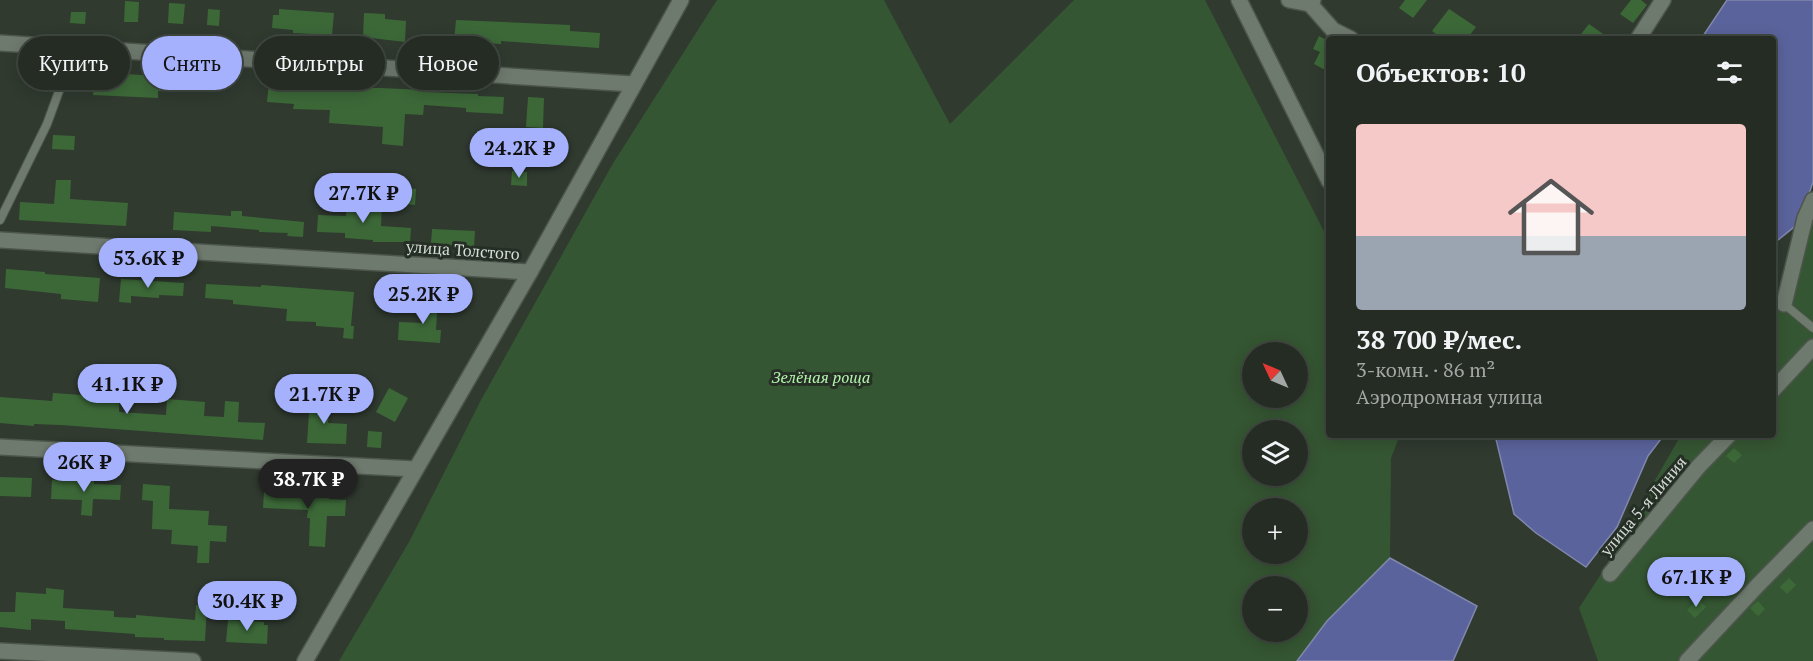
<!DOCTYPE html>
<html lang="ru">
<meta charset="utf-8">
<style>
body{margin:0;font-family:"PT Serif",serif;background:#303830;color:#f1f3f6;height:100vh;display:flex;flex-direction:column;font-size:22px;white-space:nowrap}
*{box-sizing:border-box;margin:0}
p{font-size:20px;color:#a3a7a6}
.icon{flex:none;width:33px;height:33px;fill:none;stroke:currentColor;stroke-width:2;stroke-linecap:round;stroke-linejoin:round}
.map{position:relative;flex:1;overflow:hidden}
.sheet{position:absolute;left:1326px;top:36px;width:450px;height:402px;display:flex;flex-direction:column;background:#242c23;border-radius:6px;box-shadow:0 3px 15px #0003,0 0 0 2px #414841}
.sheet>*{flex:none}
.banner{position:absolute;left:18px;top:36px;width:570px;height:54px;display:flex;gap:12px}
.needle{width:39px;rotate:314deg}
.fabs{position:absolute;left:1242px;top:342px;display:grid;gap:12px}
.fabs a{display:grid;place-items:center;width:66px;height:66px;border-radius:50%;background:#242c23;box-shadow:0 3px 15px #0003,0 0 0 2px #414841;font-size:30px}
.price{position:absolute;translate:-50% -51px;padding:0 14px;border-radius:21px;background:#a5b1fc;color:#111;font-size:20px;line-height:39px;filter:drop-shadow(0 2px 3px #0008)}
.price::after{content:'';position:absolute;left:50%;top:36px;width:18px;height:14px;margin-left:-9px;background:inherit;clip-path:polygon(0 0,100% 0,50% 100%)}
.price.active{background:#222;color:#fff}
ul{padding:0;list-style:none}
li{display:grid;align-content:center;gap:12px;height:318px;padding:0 30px}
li+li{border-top:2px solid #414841}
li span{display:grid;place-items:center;height:186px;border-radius:6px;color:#555}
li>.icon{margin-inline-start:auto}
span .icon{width:108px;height:108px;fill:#fffc;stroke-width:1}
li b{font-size:26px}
h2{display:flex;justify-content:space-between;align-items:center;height:72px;padding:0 30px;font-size:26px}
.chip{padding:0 21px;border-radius:27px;background:#242c23;box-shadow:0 3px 15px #0003,0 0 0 2px #414841;font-size:21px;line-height:54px}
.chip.active{background:#a5b1fc;color:#111}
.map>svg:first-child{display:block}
.green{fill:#355632;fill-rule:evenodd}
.water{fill:#5a639b;stroke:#8088ad;stroke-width:1.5}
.building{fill:#3c6838}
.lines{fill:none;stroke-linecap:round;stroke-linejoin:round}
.service-casing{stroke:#4d564d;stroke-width:10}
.minor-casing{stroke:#4d564d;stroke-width:18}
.tertiary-casing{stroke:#4d564d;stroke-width:18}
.service{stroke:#6f7a6e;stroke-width:8}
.minor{stroke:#6f7a6e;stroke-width:15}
.tertiary{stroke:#6f7a6e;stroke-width:15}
.labels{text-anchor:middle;stroke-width:6;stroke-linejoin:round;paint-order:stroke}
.street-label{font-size:16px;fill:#d7ddd7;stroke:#262f25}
.park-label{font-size:16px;font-style:italic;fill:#b3f6ac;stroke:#262f25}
</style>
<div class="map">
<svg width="1813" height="661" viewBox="0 0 1813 661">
<rect width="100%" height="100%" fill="#303a2f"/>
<g class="green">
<path d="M717 0H884L950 124 1074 0H1205L1329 241V435H1400L1391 458 1390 558 1327 621 1297 661H339L409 542 481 400 612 165ZM1252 352H1298V398H1252ZM1252 430H1298V476H1252ZM1252 508H1298V554H1252ZM1252 586H1298V632H1252Z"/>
<path d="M1813 200V661H1598L1579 608 1601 574 1681 435H1773V317L1784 304Z"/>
</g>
<g class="water">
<path d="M1727 0H1813V182L1799 223 1773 244V39H1701Z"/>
<path d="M1495 435H1664L1648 456 1617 527 1586 567 1536 533 1514 514Z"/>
<path d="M1390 558 1477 606 1453 661H1297L1327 621Z"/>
</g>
<g class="building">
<path d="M1405 0H1427L1413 18 1399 8Z"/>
<path d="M1631 0H1641L1647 5 1633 23 1620 14Z"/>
<path d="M125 1 139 2 138 22H124Z"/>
<path d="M169 3 185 4 183 24 168 23Z"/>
<path d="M208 9 220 10 219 26 207 25Z"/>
<path d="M279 9 334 13 332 35 293 33V30L272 28 273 15H279Z"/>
<path d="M1449 9 1476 27 1467 39H1442L1432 31Z"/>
<path d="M71 12H86L85 24 70 23Z"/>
<path d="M364 13 385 14V19L406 21 405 42 363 37Z"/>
<path d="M456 20 570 25V31L600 33 599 48 501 41V44L454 41Z"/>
<path d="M1589 24 1610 39H1577Z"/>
<path d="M1319 36 1326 40 1327 38 1329 39V72L1314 64 1320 52 1313 49Z"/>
<path d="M95 72 188 78 187 92 158 91V98L93 95Z"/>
<path d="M269 82 353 90V88H380L425 90 424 92 478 94V96L504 97 503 114 466 112V108L424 105 423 115 405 114 403 146 382 144 383 127 329 123 330 110 293 109 294 104 267 102Z"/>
<path d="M528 97 544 98 543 128 526 127Z"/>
<path d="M53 135 75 136 74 150 52 149Z"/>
<path d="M512 171 527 172V186L511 185Z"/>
<path d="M56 180H71L70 199 128 203 126 226 19 220 20 202 54 204Z"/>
<path d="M405 188 416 189 415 205 404 204Z"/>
<path d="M347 200 382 203 381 226 411 228 410 242H373V240L345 238V233L317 232 318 215 346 216Z"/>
<path d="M231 211H242V216L304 222 303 237 287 236 288 233 259 232V230L211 226V232L173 230 174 212 231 216Z"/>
<path d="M432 229 475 231 474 247 431 244Z"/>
<path d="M6 269 45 272V274L100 278 98 302 61 299V294L5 288Z"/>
<path d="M121 279 184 283 183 296 159 295V298L131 296V303L119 302Z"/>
<path d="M206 284 261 287V285L354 292 351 326H354L353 339 343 338 344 328 316 326V322L286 321 287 309 233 304V300L205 298Z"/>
<path d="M426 296H438L436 330H441L440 343 398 340 399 322 424 323Z"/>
<path d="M82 385 120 387 119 412 166 415 167 399 205 402 204 416 224 417 225 401 239 402 238 422 265 423 263 440 61 425 34 424V426L0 423V397L52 401 53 393 82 395Z"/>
<path d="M389 388 408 398 395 422 376 412Z"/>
<path d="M310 398 330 399 328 423 347 424 346 444 307 443Z"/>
<path d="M368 431 382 432 381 448 367 447Z"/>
<path d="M1734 448 1742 455 1734 463 1726 456Z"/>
<path d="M0 477 32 478 31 497 0 496Z"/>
<path d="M52 480 83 481H94V484L121 485 120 500 93 499 92 516 81 515 82 500 51 499Z"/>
<path d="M143 484 170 486 169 509 209 511 208 525 227 526 226 542 210 541 209 563H197L198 546 171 544 172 530 152 529 153 501 142 500Z"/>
<path d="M264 491 302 492 329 496V499L346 500 345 516H327L325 547 309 546 310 518H307L308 510 263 508Z"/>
<path d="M1789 578 1796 585 1787 594 1780 587Z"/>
<path d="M46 588 64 590 63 608 114 611V617L136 618V615L195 620 196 605H207L205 641 164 640V638L135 637V634L65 629V621L31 619V630L0 627V612H15L16 592 46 594Z"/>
<path d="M1698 599 1706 607 1695 618 1687 610Z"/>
<path d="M1758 601 1765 609 1758 616 1750 608Z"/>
<path d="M228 620 264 622V625H268L267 644 226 642Z"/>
</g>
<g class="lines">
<defs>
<g id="service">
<path d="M0 220 47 124 66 72 65 48"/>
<path d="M1784 304 1813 328"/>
</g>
<g id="minor">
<path d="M1239 0 1329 181"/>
<path d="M1310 4 1333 30 1351 39"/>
<path d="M1638 39 1663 0"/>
<path d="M0 43 633 84"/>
<path d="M0 240 530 272"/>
<path d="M1784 304 1805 218 1813 200"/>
<path d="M1773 390 1813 347"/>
<path d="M0 447 415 469"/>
<path d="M1610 574 1699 466 1729 435"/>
<path d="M0 651 193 661"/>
<path d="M305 661 530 272 681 0"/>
<path d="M1687 661 1757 586 1813 529"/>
</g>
<path id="tertiary" d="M1289 0 1310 4 1313 0"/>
</defs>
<use href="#service" class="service-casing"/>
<use href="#minor" class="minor-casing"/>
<use href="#tertiary" class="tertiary-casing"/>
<use href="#service" class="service"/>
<use href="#minor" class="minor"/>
<use href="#tertiary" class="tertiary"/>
</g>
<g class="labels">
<g class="street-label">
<text transform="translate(463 250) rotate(4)" y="6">улица Толстого</text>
<text transform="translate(1643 506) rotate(-50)" y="6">улица 5-я Линия</text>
</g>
<g class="park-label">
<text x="821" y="383">Зелёная роща</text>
</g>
</g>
</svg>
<div class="fabs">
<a><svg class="needle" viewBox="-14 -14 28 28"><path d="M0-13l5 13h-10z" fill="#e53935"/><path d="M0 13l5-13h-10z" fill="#a3a7a6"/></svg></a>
<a><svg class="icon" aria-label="layers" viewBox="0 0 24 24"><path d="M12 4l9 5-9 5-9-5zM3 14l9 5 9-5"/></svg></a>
<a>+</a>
<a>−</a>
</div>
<b class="price" style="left:519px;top:179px">24.2K ₽</b>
<b class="price" style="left:363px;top:224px">27.7K ₽</b>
<b class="price" style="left:148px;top:289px">53.6K ₽</b>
<b class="price" style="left:423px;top:325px">25.2K ₽</b>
<b class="price" style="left:127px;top:415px">41.1K ₽</b>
<b class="price" style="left:324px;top:425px">21.7K ₽</b>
<b class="price" style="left:84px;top:493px">26K ₽</b>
<b class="price active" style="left:308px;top:510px">38.7K ₽</b>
<b class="price" style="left:1696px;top:608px">67.1K ₽</b>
<b class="price" style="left:247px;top:632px">30.4K ₽</b>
<div class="banner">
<a class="chip">Купить</a>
<a class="chip active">Снять</a>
<a class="chip">Фильтры</a>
<a class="chip">Новое</a>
</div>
<section class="sheet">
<h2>Объектов: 10<svg class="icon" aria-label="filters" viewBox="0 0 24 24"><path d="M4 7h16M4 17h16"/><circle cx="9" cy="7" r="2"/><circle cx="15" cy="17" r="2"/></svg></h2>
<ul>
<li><span style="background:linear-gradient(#f6c9c9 60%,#9aa5b1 0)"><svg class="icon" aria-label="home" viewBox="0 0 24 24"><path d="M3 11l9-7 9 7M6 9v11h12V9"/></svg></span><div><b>38 700 ₽/мес.</b><p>3-комн. · 86 m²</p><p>Аэродромная улица</p></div></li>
</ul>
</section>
</div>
